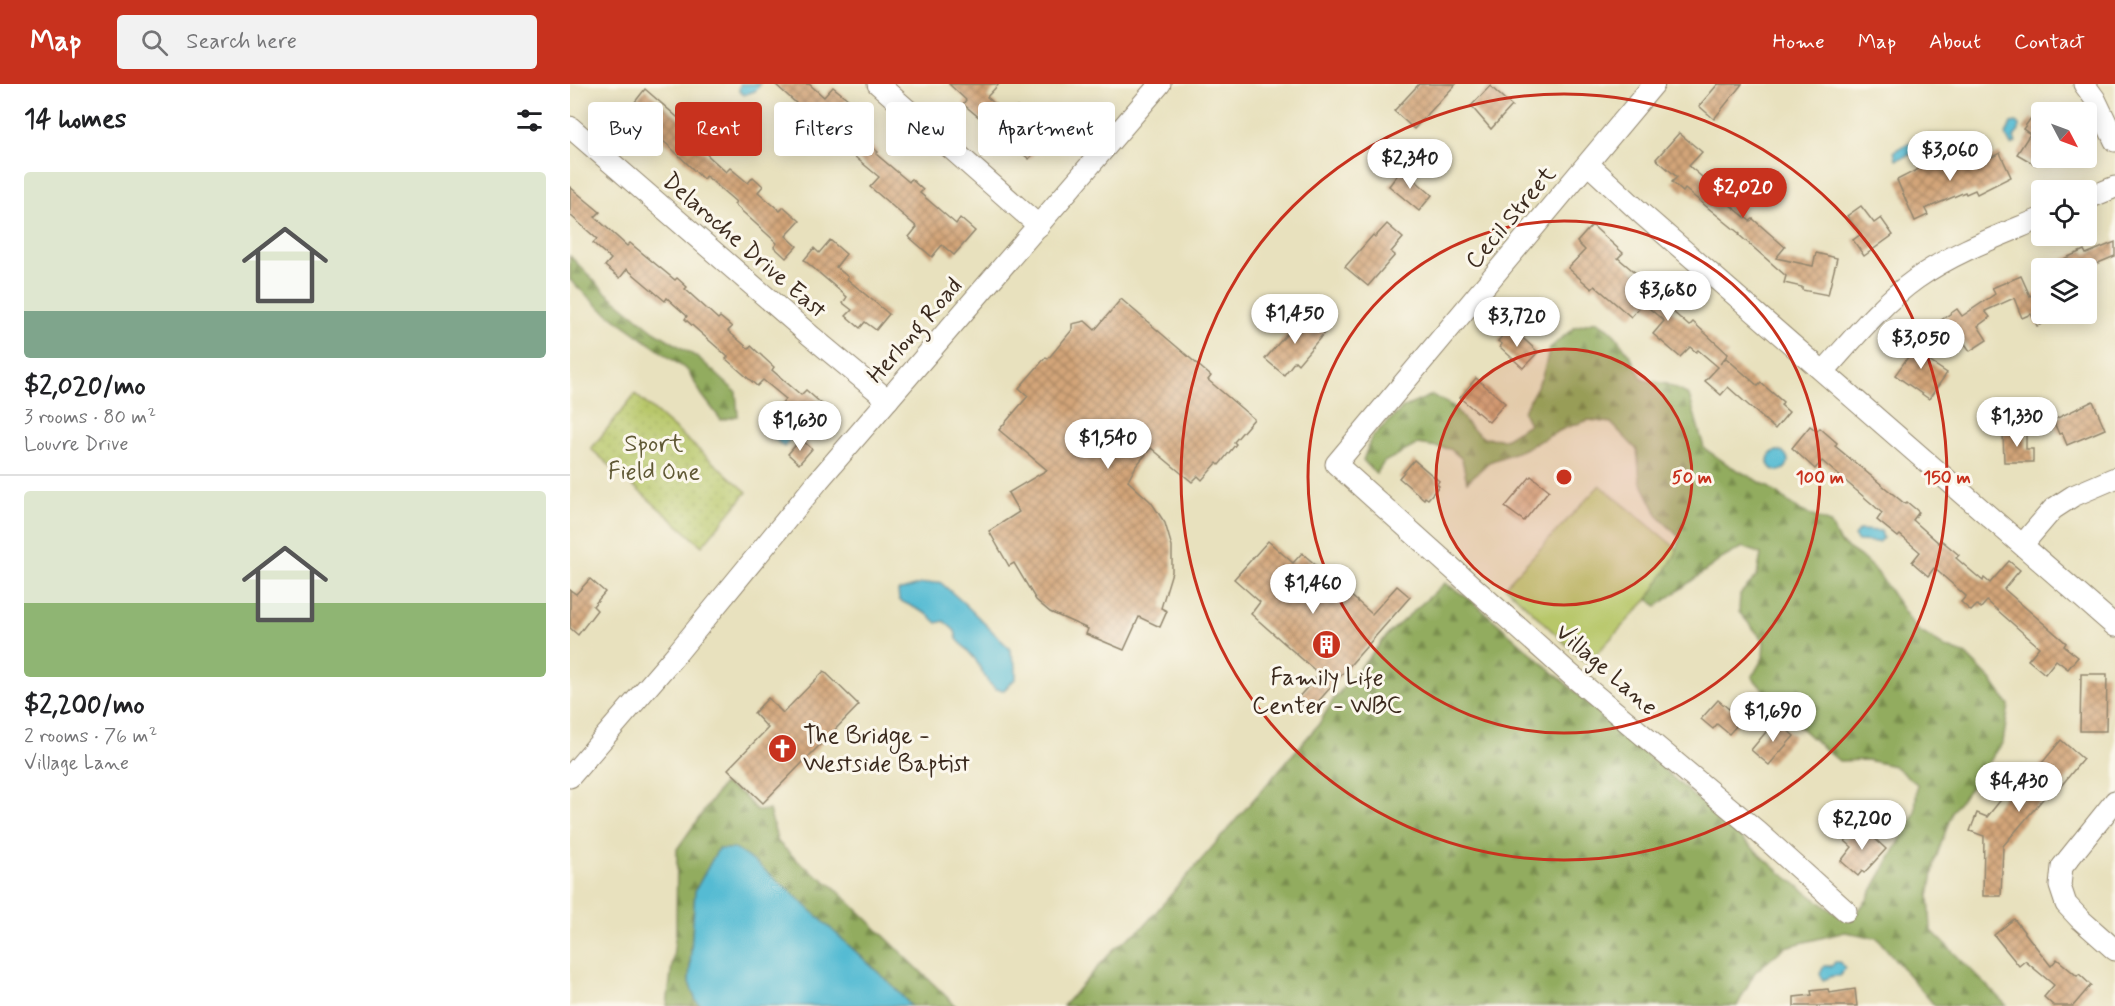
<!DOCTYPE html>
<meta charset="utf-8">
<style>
body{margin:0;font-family:Mynerve,sans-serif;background:#f2f2f2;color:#202124;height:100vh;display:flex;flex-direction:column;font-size:22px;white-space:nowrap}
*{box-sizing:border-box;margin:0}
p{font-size:20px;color:#757577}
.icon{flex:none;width:33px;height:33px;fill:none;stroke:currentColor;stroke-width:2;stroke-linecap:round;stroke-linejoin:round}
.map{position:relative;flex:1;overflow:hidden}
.sheet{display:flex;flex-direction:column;background:#fff;width:570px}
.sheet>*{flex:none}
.hud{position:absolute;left:18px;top:18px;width:570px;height:54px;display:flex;gap:12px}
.needle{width:39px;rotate:131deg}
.controls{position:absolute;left:1461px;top:18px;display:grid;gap:12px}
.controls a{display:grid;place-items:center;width:66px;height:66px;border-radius:6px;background:#fff;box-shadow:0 3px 15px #0003;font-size:30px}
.price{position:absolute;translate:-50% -51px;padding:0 14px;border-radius:21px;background:#fff;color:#222;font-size:20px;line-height:39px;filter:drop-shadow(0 2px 3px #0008)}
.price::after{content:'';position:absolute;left:50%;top:36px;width:18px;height:14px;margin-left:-9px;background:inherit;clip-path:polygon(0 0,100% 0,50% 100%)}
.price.current{background:#c8321e;color:#fff}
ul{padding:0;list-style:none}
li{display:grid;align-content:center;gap:12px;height:318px;padding:0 24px}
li+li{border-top:2px solid #e0e0e0}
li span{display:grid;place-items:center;height:186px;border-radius:6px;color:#555}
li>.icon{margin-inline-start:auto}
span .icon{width:108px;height:108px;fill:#fffc;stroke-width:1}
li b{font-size:26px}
h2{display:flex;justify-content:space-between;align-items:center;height:72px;padding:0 24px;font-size:26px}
.pill{padding:0 21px;border-radius:6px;background:#fff;box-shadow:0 3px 15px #0003;font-size:21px;line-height:54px}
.pill.current{background:#c8321e;color:#fff}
header{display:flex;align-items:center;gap:36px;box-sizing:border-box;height:84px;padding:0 30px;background:#c8321e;color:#fff}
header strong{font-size:28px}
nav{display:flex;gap:33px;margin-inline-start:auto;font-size:21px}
.search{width:420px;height:54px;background:#f2f2f2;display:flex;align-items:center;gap:15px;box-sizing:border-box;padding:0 21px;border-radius:6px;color:#757577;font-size:22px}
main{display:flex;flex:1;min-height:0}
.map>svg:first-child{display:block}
.green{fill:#b8c76a;stroke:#7a7844;stroke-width:1.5}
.forest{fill:url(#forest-firs);stroke:#666b3e;stroke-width:1.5}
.park{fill:url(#park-dots);stroke:#7a7844;stroke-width:1.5}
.water{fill:#55bbd3;stroke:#487278;stroke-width:1.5}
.building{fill:url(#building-cross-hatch)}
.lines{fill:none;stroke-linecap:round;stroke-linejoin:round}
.minor-casing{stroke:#92866e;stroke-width:23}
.minor{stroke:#fff;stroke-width:21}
.ring{fill:none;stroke:#c8321e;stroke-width:3}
.labels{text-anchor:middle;stroke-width:6;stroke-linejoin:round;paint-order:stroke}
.street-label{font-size:24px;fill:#3b2a1e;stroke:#fbf7ec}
.park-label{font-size:24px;fill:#605935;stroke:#fbf7ec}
.poi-label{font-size:24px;fill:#3b2a1e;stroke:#fbf7ec}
.centre{fill:#c8321e;stroke:#fbf7ec;stroke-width:3}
.ring-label{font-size:18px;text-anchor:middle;font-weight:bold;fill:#c8321e;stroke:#fbf7ec;stroke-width:6;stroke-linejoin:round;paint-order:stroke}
</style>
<header>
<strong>Map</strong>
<div class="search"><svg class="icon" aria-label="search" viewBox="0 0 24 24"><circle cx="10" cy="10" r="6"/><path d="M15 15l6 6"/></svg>Search here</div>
<nav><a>Home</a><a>Map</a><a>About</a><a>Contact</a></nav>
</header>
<main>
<section class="sheet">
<h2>14 homes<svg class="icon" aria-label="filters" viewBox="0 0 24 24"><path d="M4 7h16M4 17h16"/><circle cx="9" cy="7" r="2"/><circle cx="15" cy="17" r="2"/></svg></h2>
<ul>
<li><span style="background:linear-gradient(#dfe7d0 75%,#7fa58c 0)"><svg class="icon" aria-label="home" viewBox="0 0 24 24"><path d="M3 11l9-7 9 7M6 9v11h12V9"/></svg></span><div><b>$2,020/mo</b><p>3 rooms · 80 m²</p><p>Louvre Drive</p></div></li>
<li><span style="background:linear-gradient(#dfe7d0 60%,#8fb573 0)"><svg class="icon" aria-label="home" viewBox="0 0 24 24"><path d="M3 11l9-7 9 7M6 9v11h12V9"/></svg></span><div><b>$2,200/mo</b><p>2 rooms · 76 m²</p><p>Village Lane</p></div></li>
</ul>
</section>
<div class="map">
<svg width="1545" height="922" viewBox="0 0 1545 922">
<defs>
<pattern id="forest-firs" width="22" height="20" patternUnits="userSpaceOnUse" patternTransform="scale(1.5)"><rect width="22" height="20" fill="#92ac5e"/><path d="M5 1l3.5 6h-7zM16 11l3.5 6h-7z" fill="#788c4d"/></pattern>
<pattern id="park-dots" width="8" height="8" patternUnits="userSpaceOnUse" patternTransform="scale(1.5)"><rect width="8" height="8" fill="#b8c76a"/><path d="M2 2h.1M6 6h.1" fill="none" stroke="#9fab5b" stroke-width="1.8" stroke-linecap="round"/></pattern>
<pattern id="building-cross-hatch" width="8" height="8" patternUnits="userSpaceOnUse" patternTransform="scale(1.5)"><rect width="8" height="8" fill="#d3a579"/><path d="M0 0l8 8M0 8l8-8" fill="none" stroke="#ac8763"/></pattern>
</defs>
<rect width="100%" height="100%" fill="#fbf7ec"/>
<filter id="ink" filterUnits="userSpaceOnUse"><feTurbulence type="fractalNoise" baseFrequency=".0167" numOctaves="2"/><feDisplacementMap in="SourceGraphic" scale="12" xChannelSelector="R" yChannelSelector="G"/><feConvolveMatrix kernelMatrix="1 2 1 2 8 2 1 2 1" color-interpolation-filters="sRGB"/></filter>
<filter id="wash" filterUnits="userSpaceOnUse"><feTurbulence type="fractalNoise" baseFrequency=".008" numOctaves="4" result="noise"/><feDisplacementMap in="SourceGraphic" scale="24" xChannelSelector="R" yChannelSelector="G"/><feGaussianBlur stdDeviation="1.35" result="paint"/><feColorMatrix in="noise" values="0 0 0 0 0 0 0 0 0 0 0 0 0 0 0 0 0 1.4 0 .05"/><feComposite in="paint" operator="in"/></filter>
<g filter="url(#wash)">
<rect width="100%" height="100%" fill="#e8e1be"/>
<path class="green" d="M1030 401 1117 473 1017 580 935 502Z"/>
<g class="forest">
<path d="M0 172 34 207 84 247 130 275 166 308 168 332 151 336 132 311 118 287 29 223 0 196Z"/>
<path d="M1026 237 1042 247 1060 272 1073 296 1096 300 1119 311 1134 364 1160 382 1197 402 1229 426 1260 439 1270 459 1290 472 1307 488 1346 545 1375 563 1396 571 1422 597 1439 621 1433 658 1414 686 1383 726 1365 777 1359 812 1361 846 1437 922H1365L1307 854 1275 848 1215 863 1185 888 1167 922H493L545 864 573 843 749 640 763 616 820 548 875 499 901 516 1211 789 1266 830 1282 834 1297 816 1345 729 1347 700 1324 682 1297 676 1269 677C1238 652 1208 624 1182 593L1193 574 1194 557 1169 528 1170 510 1187 492 1191 470 1173 463 1153 474 1087 522 1078 515 1106 470 1110 454 1088 432 1070 396 1067 366 1041 339 1019 336 995 344 952 366 919 378 897 398 892 375 880 365 848 360 814 378 806 390 793 376 802 353 833 324 862 311 883 322 900 343 914 354 935 355 959 340 953 328 972 293 980 264 1005 243Z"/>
<path d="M153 700 172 710 187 727 199 726 208 758 230 779 264 803 386 922H341C287 859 214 814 148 765L125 807 119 898 126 917 131 922H97L106 848 107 765Z"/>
</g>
<path class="park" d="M65 310 177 408 132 462 21 365Z"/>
<g class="water">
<path d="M170 0H190L189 2 185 7 174 11 169 7Z"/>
<path d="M1446 38 1449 41V47L1444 53 1446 59 1441 61 1436 51 1441 39Z"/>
<path d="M1346 58 1349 61 1347 68 1326 76 1324 67 1339 59Z"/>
<path d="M202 338 222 353 214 363 195 347Z"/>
<circle cx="1208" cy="377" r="10"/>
<path d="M1289 446 1311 447 1313 454 1308 458 1288 457 1284 452Z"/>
<path d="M370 498 396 521 439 564 446 582V594L434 606 426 605 418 598 405 575 387 555 385 547 374 537 367 539 357 530 329 516 328 507 351 500Z"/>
<path d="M1441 689 1447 690 1450 694 1448 702 1433 704 1426 701 1425 696 1429 692Z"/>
<path d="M148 765H165L186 779 220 807 325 904 341 922H131L126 917 119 898 125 807Z"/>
<path d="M1265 878H1270L1275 884 1270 892H1263L1253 896 1250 890 1254 882H1262Z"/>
</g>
<g id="blocks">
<g class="building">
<path d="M205 0H239L254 13 263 3 278 15 265 31 308 68 306 70 339 98 341 95 353 106 350 109 386 140 390 134 405 147 384 171 372 161 362 173 339 153 347 143 300 103 309 93 248 42 241 50 217 30 226 19Z"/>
<path d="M379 0H429L417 13 439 32 447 23 457 33 450 41 472 60 459 75 393 20 396 16Z"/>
<path d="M849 0H886L844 45 824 27Z"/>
<path d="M1148 0H1172L1144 35 1129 22Z"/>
<path d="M920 2 942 22 921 45 901 22Z"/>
<path d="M75 5 138 60 132 66 156 88 160 84 178 99 183 93 193 102 188 108 210 127 214 123 230 137 216 152 227 162 216 174 204 163 207 159 164 120 166 118 136 92 133 95 99 62 65 34 69 30 61 23Z"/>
<path d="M1472 31V72L1466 81 1447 70 1460 50 1453 45 1461 34 1467 38Z"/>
<path d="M1109 49 1132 68 1119 82 1145 104 1154 93 1171 107 1160 121 1180 137 1183 135 1215 163 1206 174 1243 182 1246 169 1267 174 1258 211 1232 206V203L1214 199 1216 192 1169 151 1170 150 1115 105 1113 108 1102 98 1107 93 1086 75Z"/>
<path d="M1403 68 1408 80 1430 69 1441 93 1407 110 1405 106 1396 110 1395 108 1355 125 1358 131 1345 137 1327 96 1364 77 1368 85Z"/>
<path d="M832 85 862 111 849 127 819 102Z"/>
<path d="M0 103 30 128 25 133 57 162 60 159 105 196 107 194 117 203 115 205 148 235 150 233 162 243 158 247 179 265 181 262 204 283 202 286 231 311 236 306 253 321 229 348 205 328 216 315 193 296 187 302 156 275 158 273 115 235 117 232 97 214 95 217 57 185 50 194 35 182 41 175 23 159 27 155 0 131Z"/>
<path d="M1291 122 1304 139 1311 134 1323 151 1294 172 1283 156 1291 150 1277 132Z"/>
<path d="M817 140 833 154 821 168 825 171 798 202 775 183 803 151 805 153Z"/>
<path d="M1022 141 1053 169 1048 174 1095 214 1092 218 1119 242 1123 238 1158 270 1150 280 1156 274 1188 302 1191 299 1213 318 1211 321 1219 328 1205 345 1158 303 1151 311 1135 297 1148 283 1128 266 1126 268 1120 263 1110 273 1083 250 1094 237 1073 219 1061 233 1025 202 1022 205 998 184 1015 166 1007 158Z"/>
<path d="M260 156 276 170 266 183 278 193 277 195 319 230 306 246 295 238 290 244 276 232 282 226 273 219 277 213 234 176 244 164 249 169Z"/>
<path d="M1545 158V172L1521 182 1522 184H1473L1514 166 1516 170Z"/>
<path d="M1451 192 1460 212 1467 209 1472 220V230H1476L1479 237 1467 242 1461 230 1452 234 1444 214 1415 227 1420 233 1408 242 1417 256 1400 267 1389 251 1383 255 1370 237 1387 225 1392 232 1425 210 1422 204Z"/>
<path d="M551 215 641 292 638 296 684 335 664 358 666 360 649 381 647 379 632 396 628 392 622 398 581 364 566 382 558 397 581 418 595 439 602 463V488L591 524 597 527 590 543 569 533 554 566 516 550 518 545 480 528 466 516 444 479 439 482 419 447 449 428 438 409 477 386 429 346 458 312 449 304 476 273 478 275 502 246V240L515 237 525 246Z"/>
<path d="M734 230 755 248 728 280 725 277 714 291 695 275Z"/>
<path d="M937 246 941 250 944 246 968 268 953 284 930 263 932 260 928 257Z"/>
<path d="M1344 253 1363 266 1356 275 1377 289 1359 315 1325 291 1341 269 1335 265Z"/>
<path d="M906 294 935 319 919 338 890 314Z"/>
<path d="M1523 317 1535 345 1497 361 1492 349 1489 350 1483 336Z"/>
<path d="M1240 342 1247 347 1250 344 1267 359 1265 362 1335 420 1337 418 1349 428 1343 436 1369 459 1371 456 1389 471 1386 474 1413 497 1414 494 1420 499 1439 477 1450 486 1434 505 1496 559 1494 562 1508 573 1498 585 1486 576 1475 590 1458 576 1469 563 1417 517 1411 524 1407 521 1401 527 1391 518 1396 512 1364 484 1358 492 1342 478 1350 468 1330 451 1328 453 1307 436 1312 429 1301 419 1252 377 1245 385 1222 364Z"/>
<path d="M1433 348H1456V365H1463V378H1434Z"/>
<path d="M231 355 242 365 229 380 218 370Z"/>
<path d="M844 376 869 397 867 400 869 402 858 415 855 413 854 415 829 394Z"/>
<path d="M961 392 979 406 954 437 935 423Z"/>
<path d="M698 457 723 479 732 469 802 530 827 502 840 513 739 628 726 616 749 590 681 530 690 518 664 495Z"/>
<path d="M20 495 35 508 23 522 27 526 8 551 0 544V506L6 510Z"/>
<path d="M254 587 289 621 193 719 158 685 198 644 184 629 198 614 213 629Z"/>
<path d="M1511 590H1537L1536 647H1510Z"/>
<path d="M1148 616 1159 625 1165 619 1177 630 1159 650 1147 640 1143 645 1131 635Z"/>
<path d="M1206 636 1224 652 1199 681 1181 666Z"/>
<path d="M1491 656 1513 675 1487 707 1483 703 1433 762 1431 812H1413L1414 752 1400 747 1407 729 1417 733 1438 707 1450 717 1468 695 1463 690Z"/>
<path d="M1289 740 1316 765 1294 789 1292 787 1288 792 1271 777 1282 763 1275 757Z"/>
<path d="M1444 835 1481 882 1487 875 1507 892 1509 890 1521 901 1503 922H1484L1474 913 1484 901 1455 877 1449 882 1424 851Z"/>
<path d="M1258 905 1259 909 1285 905 1287 922H1224V913L1242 911 1241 907Z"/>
</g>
</g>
</g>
<g filter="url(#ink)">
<use href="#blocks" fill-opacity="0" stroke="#92866e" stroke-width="1.5"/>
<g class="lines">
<defs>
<g id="minor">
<path d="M308 0 469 142"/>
<path d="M1084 0 766 380 1000 590 1186 746 1276 827"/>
<path d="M1514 0 1525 15 1545 57"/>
<path d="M0 43 241 252 318 316"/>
<path d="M1018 80 1072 130 1545 542"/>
<path d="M1516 115 1545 103"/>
<path d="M1254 287C1283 255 1311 220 1346 195 1384 168 1429 152 1472 134"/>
<path d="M1453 460 1483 425 1503 412 1545 394"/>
<path d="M0 693 108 568 249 396 590 0"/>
<path d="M1545 717 1492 783 1490 802 1496 820 1510 835 1545 866"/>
</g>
</defs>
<use href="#minor" class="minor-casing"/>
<use href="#minor" class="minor"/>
</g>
</g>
<circle cx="994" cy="393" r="128" fill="#c8321e" fill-opacity=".12"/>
<g class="ring">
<circle cx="994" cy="393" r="128"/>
<circle cx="994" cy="393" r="256"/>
<circle cx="994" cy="393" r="383"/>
</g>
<defs>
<symbol id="building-disc" viewBox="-11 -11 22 22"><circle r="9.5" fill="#c8321e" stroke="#fbf7ec"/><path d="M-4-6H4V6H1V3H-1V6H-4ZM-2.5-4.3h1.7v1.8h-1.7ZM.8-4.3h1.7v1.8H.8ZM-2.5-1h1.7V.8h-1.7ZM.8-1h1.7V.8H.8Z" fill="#fff"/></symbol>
<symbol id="church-disc" viewBox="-11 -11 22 22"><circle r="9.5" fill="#c8321e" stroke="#fbf7ec"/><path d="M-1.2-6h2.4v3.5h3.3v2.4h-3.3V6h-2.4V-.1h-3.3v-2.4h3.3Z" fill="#fff"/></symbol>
</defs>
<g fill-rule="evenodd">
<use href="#building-disc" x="740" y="544" width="33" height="33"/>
<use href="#church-disc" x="196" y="648" width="33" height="33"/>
</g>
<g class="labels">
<g class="street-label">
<text transform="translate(940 133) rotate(-50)" y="8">Cecil Street</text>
<text transform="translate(175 161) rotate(41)" y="8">Delaroche Drive East</text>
<text transform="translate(344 246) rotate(-49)" y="8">Herlong Road</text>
<text transform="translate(1037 585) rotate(41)" y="8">Village Lane</text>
</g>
<g class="park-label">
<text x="84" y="367">Sport<tspan x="84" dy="28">Field One</tspan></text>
</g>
<g class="poi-label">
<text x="757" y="601">Family Life<tspan x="757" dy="28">Center - WBC</tspan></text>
<text x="233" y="659" text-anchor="start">The Bridge -<tspan x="233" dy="28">Westside Baptist</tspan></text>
</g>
</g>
<circle cx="994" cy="393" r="9" class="centre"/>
<g class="ring-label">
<text x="1122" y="399">50 m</text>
<text x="1250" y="399">100 m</text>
<text x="1377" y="399">150 m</text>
</g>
</svg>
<div class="controls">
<a><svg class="needle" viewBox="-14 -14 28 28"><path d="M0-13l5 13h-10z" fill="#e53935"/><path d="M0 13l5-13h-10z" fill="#757577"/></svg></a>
<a><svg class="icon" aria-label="locate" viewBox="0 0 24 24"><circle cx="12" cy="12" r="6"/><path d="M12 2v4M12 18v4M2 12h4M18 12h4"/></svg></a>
<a><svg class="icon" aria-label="layers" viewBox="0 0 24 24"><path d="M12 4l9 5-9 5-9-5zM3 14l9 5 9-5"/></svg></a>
</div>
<b class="price" style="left:1380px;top:98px">$3,060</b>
<b class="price" style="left:840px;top:106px">$2,340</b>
<b class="price current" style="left:1173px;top:135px">$2,020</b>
<b class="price" style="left:1098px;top:238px">$3,680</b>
<b class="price" style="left:725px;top:261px">$1,450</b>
<b class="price" style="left:947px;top:264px">$3,720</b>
<b class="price" style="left:1351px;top:286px">$3,050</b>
<b class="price" style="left:1447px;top:364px">$1,330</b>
<b class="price" style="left:230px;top:368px">$1,630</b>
<b class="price" style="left:538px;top:386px">$1,540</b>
<b class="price" style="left:743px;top:531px">$1,460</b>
<b class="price" style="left:1203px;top:659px">$1,690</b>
<b class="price" style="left:1449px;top:729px">$4,430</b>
<b class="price" style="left:1292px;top:767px">$2,200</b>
<div class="hud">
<a class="pill">Buy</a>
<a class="pill current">Rent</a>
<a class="pill">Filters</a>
<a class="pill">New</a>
<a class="pill">Apartment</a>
</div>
</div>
</main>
